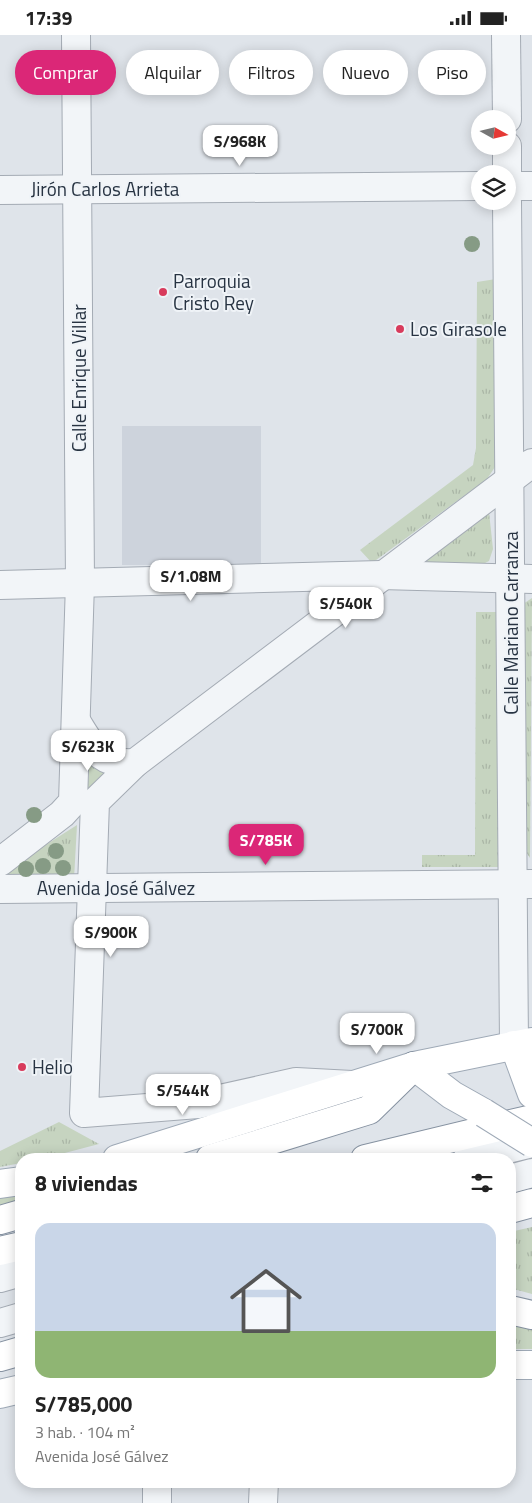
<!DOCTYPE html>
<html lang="es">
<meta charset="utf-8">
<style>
body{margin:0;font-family:"Titillium Web",sans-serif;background:#f2f2f2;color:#222;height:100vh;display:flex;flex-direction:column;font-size:19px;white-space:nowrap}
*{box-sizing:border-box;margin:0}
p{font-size:16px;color:#767676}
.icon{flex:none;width:28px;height:28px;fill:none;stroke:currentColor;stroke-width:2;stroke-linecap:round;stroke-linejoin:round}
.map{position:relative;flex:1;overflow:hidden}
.panel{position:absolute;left:15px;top:1118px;width:501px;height:335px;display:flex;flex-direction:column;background:#fff;border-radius:20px;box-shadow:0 2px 12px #0003}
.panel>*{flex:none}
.banner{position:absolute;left:15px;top:15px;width:502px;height:45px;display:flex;gap:10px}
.needle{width:32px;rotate:98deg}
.buttons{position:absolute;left:471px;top:75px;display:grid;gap:10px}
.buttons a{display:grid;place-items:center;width:45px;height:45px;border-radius:50%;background:#fff;box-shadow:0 2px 12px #0003;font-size:25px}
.price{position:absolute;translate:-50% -42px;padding:0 11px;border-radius:10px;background:#fff;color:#222;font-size:16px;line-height:32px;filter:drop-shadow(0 1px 2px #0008)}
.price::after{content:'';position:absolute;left:50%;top:30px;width:15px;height:11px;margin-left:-8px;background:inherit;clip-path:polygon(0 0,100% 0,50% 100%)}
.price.on{background:#db2777;color:#fff}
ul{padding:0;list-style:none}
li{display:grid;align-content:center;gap:10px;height:265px;padding:0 20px}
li+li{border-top:1px solid #e0e0e0}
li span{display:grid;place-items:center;height:155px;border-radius:15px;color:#555}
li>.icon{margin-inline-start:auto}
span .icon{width:90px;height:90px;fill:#fffc;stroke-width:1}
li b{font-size:21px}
h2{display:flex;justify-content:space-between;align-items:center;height:60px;padding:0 20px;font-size:21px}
.tag{padding:0 18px;border-radius:22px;background:#fff;box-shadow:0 2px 12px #0003;font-size:18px;line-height:45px}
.tag.on{background:#db2777;color:#fff}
.status{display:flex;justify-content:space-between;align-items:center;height:35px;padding:0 25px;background:#fff;direction:ltr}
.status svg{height:14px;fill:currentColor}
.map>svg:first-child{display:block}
.built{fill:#cdd3dc}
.grass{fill:url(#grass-tufts)}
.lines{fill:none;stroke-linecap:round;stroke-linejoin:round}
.minor-casing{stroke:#a4abb4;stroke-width:30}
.major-casing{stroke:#9ea9b6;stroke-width:30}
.highway-casing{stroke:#8692a1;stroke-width:30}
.minor{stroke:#f2f5f8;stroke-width:28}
.major{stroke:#fff;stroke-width:28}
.highway{stroke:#fff;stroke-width:28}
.major-bridge-casing{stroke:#9ea9b6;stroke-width:30;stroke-linecap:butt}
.major-bridge{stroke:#fff;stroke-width:28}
.tree{fill:#869b85}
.poi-dot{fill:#d83b5c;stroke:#eff3f7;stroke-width:2}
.labels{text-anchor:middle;stroke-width:4;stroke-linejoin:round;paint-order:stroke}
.street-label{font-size:19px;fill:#273342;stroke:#eff3f7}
.poi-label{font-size:19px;fill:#273342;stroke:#eff3f7;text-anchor:start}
</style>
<div class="status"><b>17:39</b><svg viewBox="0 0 49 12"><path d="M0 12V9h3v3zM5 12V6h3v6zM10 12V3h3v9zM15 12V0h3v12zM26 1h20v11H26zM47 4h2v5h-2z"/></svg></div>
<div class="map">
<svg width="532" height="1468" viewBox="0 0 532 1468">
<defs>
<pattern id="grass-tufts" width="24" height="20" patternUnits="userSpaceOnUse" patternTransform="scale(1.25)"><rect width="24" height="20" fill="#c6d4c0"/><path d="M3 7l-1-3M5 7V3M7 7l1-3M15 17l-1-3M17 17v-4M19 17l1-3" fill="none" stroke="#aab6a6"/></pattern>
</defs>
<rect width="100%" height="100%" fill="#dfe4ea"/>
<rect class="built" x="122" y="391" width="139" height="139"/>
<g class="grass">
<path d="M496 244 495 432 487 444 372 528 360 515 473 430 476 413 477 247Z"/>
<path d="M489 477 493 514 489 526 479 531 409 534Z"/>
<path d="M532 563 530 823 522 811 523 569Z"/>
<path d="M476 577H500L498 832H422V820H475Z"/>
<path d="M90 720 115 733 87 761Z"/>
<path d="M77 790 74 844 0 845V839Z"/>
<path d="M59 1087 99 1109 42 1124H21V1128L0 1132V1116Z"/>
<path d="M21 1158V1169L0 1175V1160Z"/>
<path d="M532 1192V1259L510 1253V1197Z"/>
<path d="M510 1287 532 1291V1314H510Z"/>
</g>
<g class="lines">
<defs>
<g id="minor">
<path d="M506 0 507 84"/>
<path d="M507 111V139"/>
<path d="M508 151H532"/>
<path d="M0 155 480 151"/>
<path d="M507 166 514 1010"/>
<path d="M0 550 381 540 532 544"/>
<path d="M76 686C93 713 99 730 135 728"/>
<path d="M0 827 62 779 73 767 80 548 76 0"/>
<path d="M0 854 532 849"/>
<path d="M352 1050 296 1047 198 1069 84 1078 95 767 135 728 532 428"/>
<path d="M467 1124 532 1108"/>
<path d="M510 1144 532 1138"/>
<path d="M0 1243 21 1237"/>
<path d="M0 1288 21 1282"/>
<path d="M157 1468V1446"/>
<path d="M263 1468 264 1446"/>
</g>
<g id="major">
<path d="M514 1010 532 1059"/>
<path d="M414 1031 452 1060 484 1078"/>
<path d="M117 1124 414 1031 532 1007"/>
<path d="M0 1149 21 1146"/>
<path d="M510 1330H532"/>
<path d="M0 1359 21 1354"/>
</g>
<g id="highway">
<path d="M210 1124 369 1075 414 1031"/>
<path d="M365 1124 532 1084"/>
<path d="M510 1174 532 1168"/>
<path d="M0 1185 21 1179"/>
<path d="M0 1216 21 1211"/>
<path d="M510 1275 532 1280"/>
<path d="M0 1322 21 1316"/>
</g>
</defs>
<use href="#minor" class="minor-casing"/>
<use href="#major" class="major-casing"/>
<use href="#highway" class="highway-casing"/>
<use href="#minor" class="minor"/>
<use href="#major" class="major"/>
<use href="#highway" class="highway"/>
<defs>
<path id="major-bridge" d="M484 1078 532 1108"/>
</defs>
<use href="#major-bridge" class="major-bridge-casing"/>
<use href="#major-bridge" class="major-bridge"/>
</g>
<g class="tree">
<circle cx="472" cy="209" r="8"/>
<circle cx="34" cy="780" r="8"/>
<circle cx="56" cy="816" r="8"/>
<circle cx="43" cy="831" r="8"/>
<circle cx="63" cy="833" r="8"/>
<circle cx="26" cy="834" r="8"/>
</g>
<g class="poi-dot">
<circle cx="163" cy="257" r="5"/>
<circle cx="400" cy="294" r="5"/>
<circle cx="22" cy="1032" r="5"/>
</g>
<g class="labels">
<g class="street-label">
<text x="105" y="161">Jirón Carlos Arrieta</text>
<text transform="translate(79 343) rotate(-90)" y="7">Calle Enrique Villar</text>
<text transform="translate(511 588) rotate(-90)" y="7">Calle Mariano Carranza</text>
<text x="116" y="860">Avenida José Gálvez</text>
</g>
<g class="poi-label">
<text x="173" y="253">Parroquia<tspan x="173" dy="22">Cristo Rey</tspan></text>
<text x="410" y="301">Los Girasole</text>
<text x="32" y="1039">Helio</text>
</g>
</g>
</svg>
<div class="buttons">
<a><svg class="needle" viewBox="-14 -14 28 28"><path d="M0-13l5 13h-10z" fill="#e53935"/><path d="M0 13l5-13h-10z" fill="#767676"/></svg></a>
<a><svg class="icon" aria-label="layers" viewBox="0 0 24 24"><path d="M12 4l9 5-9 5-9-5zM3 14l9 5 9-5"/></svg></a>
</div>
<b class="price" style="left:240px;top:132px">S/968K</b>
<b class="price" style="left:191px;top:567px">S/1.08M</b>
<b class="price" style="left:346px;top:594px">S/540K</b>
<b class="price" style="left:88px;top:737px">S/623K</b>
<b class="price on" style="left:266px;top:831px">S/785K</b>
<b class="price" style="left:111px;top:923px">S/900K</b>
<b class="price" style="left:377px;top:1020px">S/700K</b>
<b class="price" style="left:183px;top:1081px">S/544K</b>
<div class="banner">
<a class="tag on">Comprar</a>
<a class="tag">Alquilar</a>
<a class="tag">Filtros</a>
<a class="tag">Nuevo</a>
<a class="tag">Piso</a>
</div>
<section class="panel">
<h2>8 viviendas<svg class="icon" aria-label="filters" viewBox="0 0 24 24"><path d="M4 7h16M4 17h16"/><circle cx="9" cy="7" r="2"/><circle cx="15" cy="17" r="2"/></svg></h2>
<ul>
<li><span style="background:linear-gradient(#c9d6e8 70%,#8fb573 0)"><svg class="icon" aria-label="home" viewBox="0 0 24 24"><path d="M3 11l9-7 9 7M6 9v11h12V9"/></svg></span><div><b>S/785,000</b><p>3 hab. · 104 m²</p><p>Avenida José Gálvez</p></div></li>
</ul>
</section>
</div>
